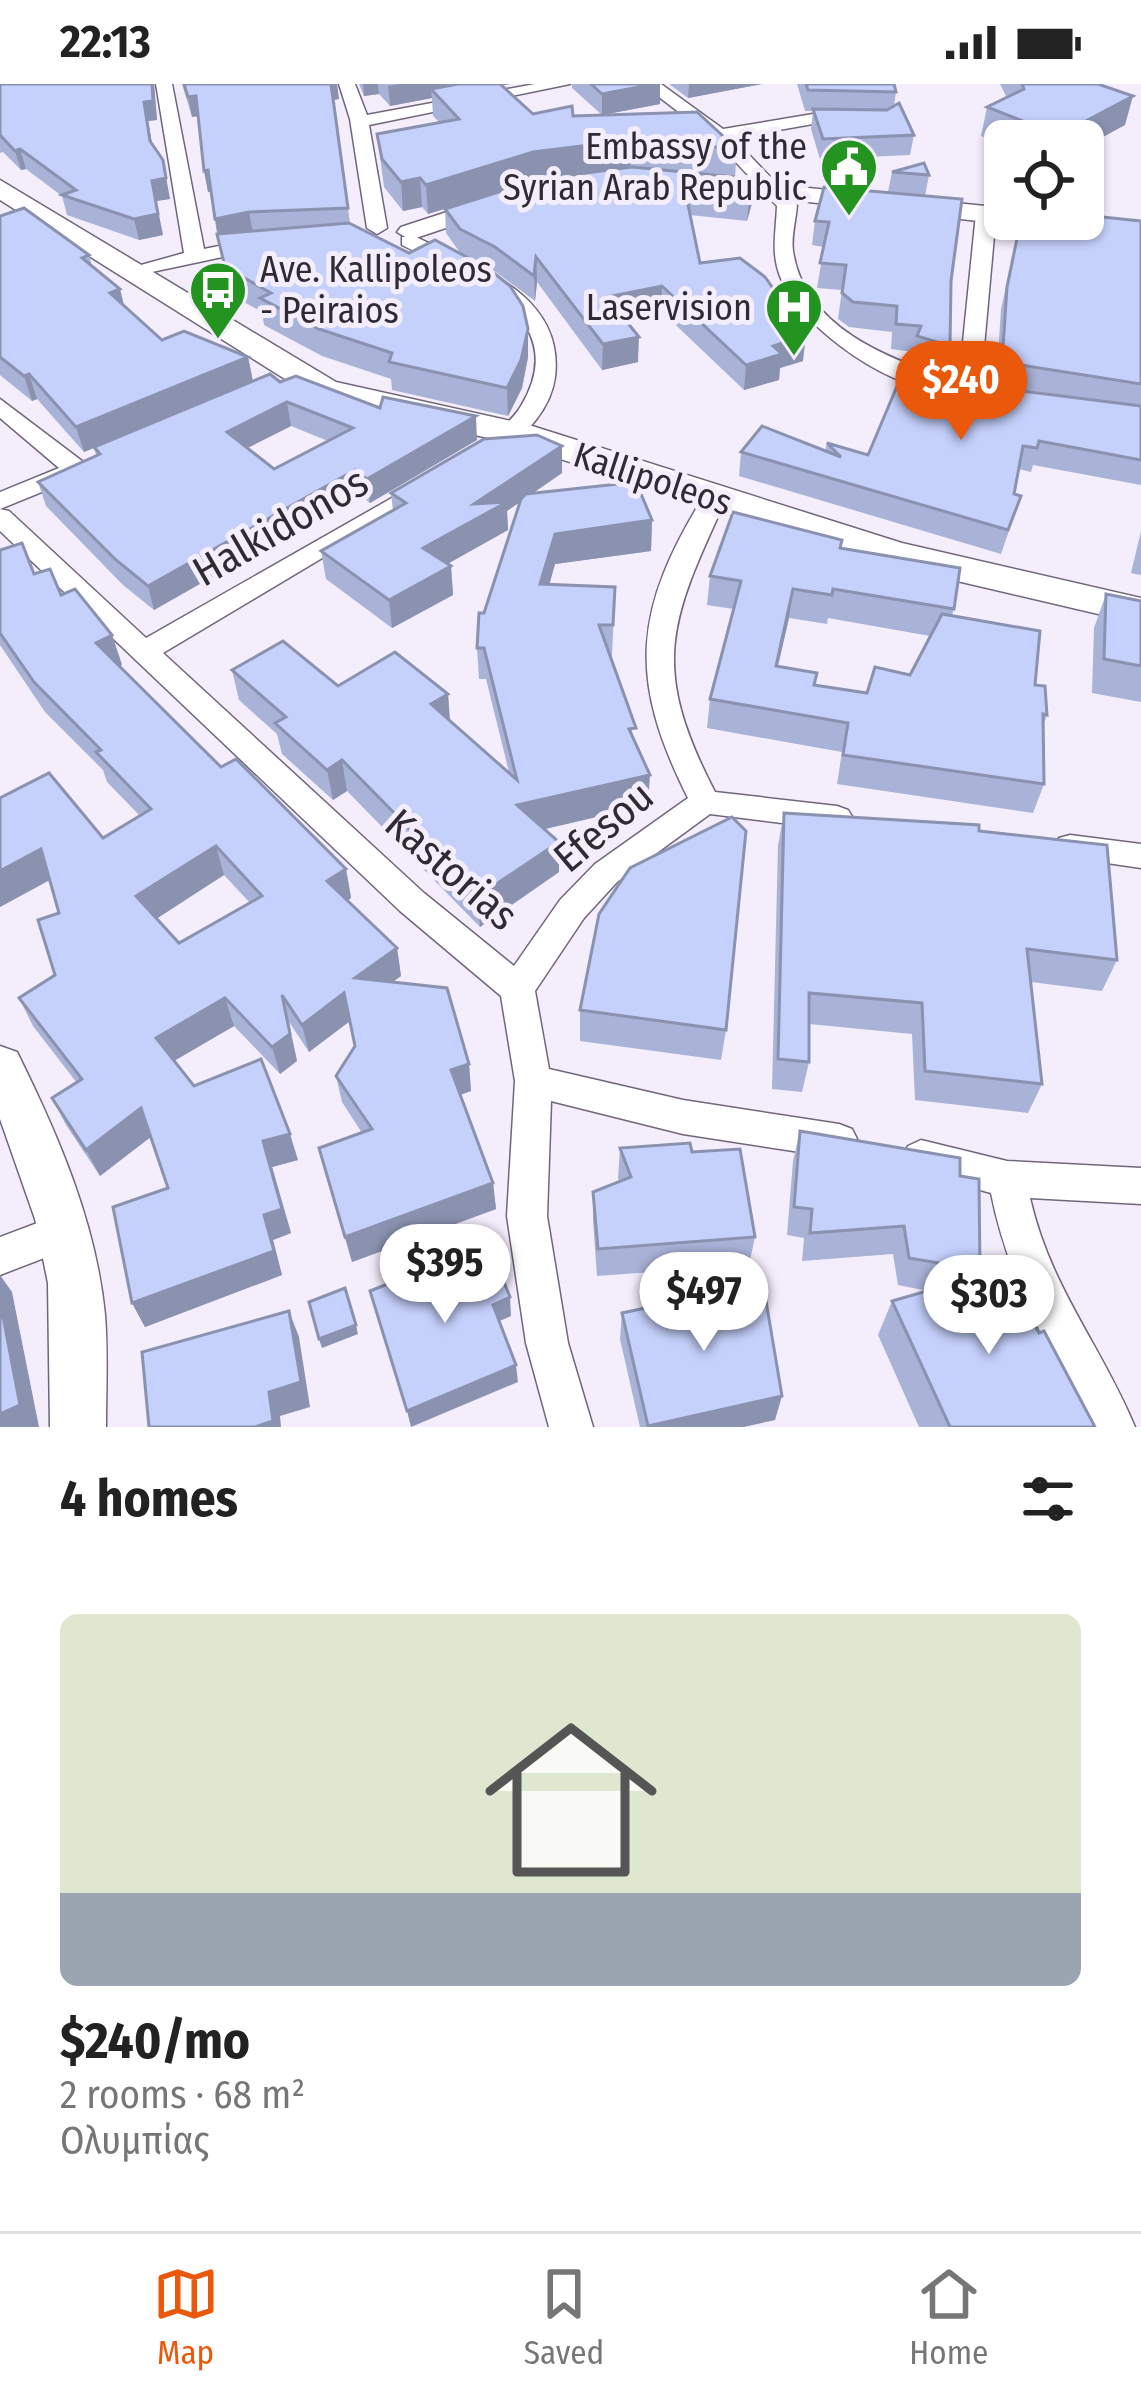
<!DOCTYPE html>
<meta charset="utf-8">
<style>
body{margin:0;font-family:"Fira Sans Condensed",sans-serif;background:#f2f2f2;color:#222;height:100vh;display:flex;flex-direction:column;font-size:45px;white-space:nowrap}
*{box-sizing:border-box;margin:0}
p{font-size:39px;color:#767676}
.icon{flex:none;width:66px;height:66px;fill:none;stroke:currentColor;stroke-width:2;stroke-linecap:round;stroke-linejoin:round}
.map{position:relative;height:1343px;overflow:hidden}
.drawer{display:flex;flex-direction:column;background:#fff;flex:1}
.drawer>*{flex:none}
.controls{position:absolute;left:984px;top:36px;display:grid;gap:24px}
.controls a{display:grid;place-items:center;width:120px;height:120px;border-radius:18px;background:#fff;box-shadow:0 3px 9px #0004;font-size:60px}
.price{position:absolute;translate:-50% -102px;padding:0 27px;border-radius:42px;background:#fff;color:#222;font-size:39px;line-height:78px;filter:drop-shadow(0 3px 6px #0008)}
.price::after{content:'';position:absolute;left:50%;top:72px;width:36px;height:27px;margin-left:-18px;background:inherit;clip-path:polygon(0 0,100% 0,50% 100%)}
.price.on{background:#ea580c;color:#fff}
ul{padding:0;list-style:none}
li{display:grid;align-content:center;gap:24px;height:636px;padding:0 60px}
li+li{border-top:3px solid #e0e0e0}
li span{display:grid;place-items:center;height:372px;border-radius:18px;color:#555}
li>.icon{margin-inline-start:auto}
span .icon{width:216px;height:216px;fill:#fffc;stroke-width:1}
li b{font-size:51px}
h2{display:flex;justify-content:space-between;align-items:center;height:144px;padding:0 60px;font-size:51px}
.status{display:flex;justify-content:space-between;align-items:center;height:84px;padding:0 60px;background:#fff;direction:ltr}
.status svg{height:33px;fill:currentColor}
.tab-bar{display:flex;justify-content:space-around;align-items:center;height:168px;border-top:3px solid #e0e0e0;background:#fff;font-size:33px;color:#767676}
.tab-bar a{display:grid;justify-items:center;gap:6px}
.tab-bar .on{color:#ea580c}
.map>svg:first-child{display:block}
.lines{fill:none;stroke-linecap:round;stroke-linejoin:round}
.minor-casing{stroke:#70667b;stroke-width:3}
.tertiary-casing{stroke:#70667b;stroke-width:3}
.secondary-casing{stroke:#70667b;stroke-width:3}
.minor{fill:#fff;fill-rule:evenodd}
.tertiary{fill:#fff;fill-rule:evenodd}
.secondary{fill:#fff;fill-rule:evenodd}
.wall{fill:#a9b3d8;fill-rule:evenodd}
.shaded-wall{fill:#8a92b0}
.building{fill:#c5d0fb;stroke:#8a92b0;stroke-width:3;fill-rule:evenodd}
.labels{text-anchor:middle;stroke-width:10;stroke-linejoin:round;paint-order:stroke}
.far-poi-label{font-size:36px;fill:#2f2a33;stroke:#f4edfc;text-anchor:end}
.far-street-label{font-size:36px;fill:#2f2a33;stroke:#f4edfc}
.street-label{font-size:42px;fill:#2f2a33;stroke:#f4edfc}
</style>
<div class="status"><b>22:13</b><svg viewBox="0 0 49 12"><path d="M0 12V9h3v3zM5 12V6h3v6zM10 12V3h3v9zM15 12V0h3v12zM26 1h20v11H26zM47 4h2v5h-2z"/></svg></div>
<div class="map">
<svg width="1141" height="1343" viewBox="0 0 1141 1343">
<rect width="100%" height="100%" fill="#f4edfc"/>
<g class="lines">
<defs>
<g id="minor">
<path d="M156 0H172L204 165 258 154 268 160 265 164 133 192 123 186 184 169Z"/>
<path d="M339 0H355L367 31 535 0H570L369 41 387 144 377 150 367 144 350 35Z"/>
<path d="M642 0H661L723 45 813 30 856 31V39L813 40 733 54 797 121C796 136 791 152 793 167 804 243 888 275 951 295V305C899 314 802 244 782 197 770 171 776 149 777 122L714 55Z"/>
<path d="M986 124 996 130 980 307 969 314 958 307 976 130Z"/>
<path d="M402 153H416C476 182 565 210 555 293 551 324 527 350 502 367H486L482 362C495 348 511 339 521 322 576 231 464 192 402 161Z"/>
<path d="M0 315 86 380V390L0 425V408L59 384 0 334Z"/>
<path d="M427 394 439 401 436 406 163 569 424 809 514 882 560 816 595 780 688 714C627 593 634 525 705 410H723L726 415C670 537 649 581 715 708L837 722 848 726 853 734 848 742 837 746 710 730 617 798 584 834 535 907 549 985 683 1016 839 1040 852 1045 858 1057 852 1069 839 1074 683 1050 551 1017 547 1132 568 1259 593 1343H549L526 1259 507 1132 515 997 501 912 400 827 0 447V425L9 427 146 554Z"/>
<path d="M1070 751 1141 760V784L1059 772 1054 763 1059 754Z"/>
<path d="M921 1056 1007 1077 1141 1084V1120L1030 1114C1051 1205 1101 1261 1135 1343H1090C1049 1266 1008 1195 991 1109L908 1086 902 1074 908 1062Z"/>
<path d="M64 1129 78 1135 84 1148 78 1161 0 1191V1153Z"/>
</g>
<g id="tertiary">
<path d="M702 93 1005 124V135H1015L1005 140 693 105 690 100Z"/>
<path d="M496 112 505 114 508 119 505 124 410 156 397 148 401 143Z"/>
<path d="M0 962 17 968C58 1051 96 1138 105 1231 108 1268 106 1306 106 1343H50L48 1199 35 1135 0 1035Z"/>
</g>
<path id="secondary" d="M0 96 336 298 529 341 902 459 1141 514V540L880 479 508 358 364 328 312 312 0 116Z"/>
</defs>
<use href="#minor" class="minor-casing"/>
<use href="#tertiary" class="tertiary-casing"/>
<use href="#secondary" class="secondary-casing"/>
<use href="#minor" class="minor"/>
<use href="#tertiary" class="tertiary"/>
<use href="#secondary" class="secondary"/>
</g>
<g class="wall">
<path d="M0 0H154L157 36 148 37 152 59 170 115 156 117 163 151 139 156 67 131 62 112 26 85 21 86 3 68 0 69Z"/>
<path d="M182 0H337L339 15 333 16 350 139 528 273 522 304 508 332 392 306 391 295 322 272 264 241 262 228 230 210 217 150 211 108H208L198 32 192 33Z"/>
<path d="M359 0H510L501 2 533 30 573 32 737 65 735 93 755 95 752 119 747 137 690 131 700 179 803 277 780 284 779 296 744 306 661 227 625 235 638 278 602 286 537 198 535 217 496 188 461 170 446 149 445 125 533 97 428 130 422 123 403 127 384 103 377 50 439 38 433 32 432 14 390 22 379 10 364 12Z"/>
<path d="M572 0H660V20L602 31 572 4Z"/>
<path d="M669 0H762L688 14Z"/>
<path d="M797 0H894L896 8 894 22 914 51 910 71 820 75 811 45 813 27H805Z"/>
<path d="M1000 0H1098L1125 41 1083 57H1005V62L981 52 987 23 1007 14Z"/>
<path d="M892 88 929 91 925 112 888 108Z"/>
<path d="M824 103 951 197 950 262 945 288 948 294 998 304 1070 313 996 301 1001 225 1021 135 1141 137V401L1033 381 1031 388 1019 385 1014 410 1021 412 1001 470 739 392 741 368 825 367 827 359 868 371 912 277 914 268 891 265 892 248 849 243 838 235 842 206 817 204 824 163 812 161 815 137Z"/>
<path d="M0 132 89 171 92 182 125 223 162 256 248 273 253 297 280 298 380 324 477 356 370 419 358 410 154 526 123 501 46 422 38 398 96 371 94 364 84 368 37 315 32 317 0 291ZM291 342 328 357 274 385 247 364Z"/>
<path d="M562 389 533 409 652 436 651 467 555 480 549 500 615 503 612 572H610L635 658 648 721 545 745 559 758V788L480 843 347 707 333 716 282 670 277 650 239 616 232 586 338 602 448 610 450 636 509 688 486 595H479L477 564 484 529 520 418 507 427 508 446 447 480 451 482 453 511 392 544 326 495 321 467 393 427 391 409Z"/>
<path d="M1141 447V491L1131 489Z"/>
<path d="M840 464 954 525 952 531 1035 601 1047 631 1043 642 1044 700 1033 729 837 700 842 668 707 644 710 615 734 525 707 521 710 492ZM789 534 827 540 828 534 930 552 910 591 867 609 814 601 778 582Z"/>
<path d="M0 466 112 551 122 581 119 582 221 683 346 785 351 814 348 816 397 864 401 892 392 898 469 980 471 1007 460 1011 493 1099 496 1125 352 1178 319 1064 362 1049 342 1018 336 992 355 962 350 937 309 968 289 938 297 977 280 990 234 942 174 977 194 1002 298 1076 272 1083 291 1149 273 1156 282 1191 145 1243 132 1219 168 1104 151 1053 100 1092 66 1041 52 1014 77 999 33 942 19 914 55 891 59 829 50 796 0 823V714L103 754 140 732 107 698 103 686 45 628 0 561ZM224 791 250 819 179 859 156 834Z"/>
<path d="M1106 510 1141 517V618L1092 609 1094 544Z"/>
<path d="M784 729 979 747 1117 876 1102 907 1031 898 1042 1000 1028 1029 915 1016 912 950 809 940V978L802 1008 772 1005 778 761Z"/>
<path d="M580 926 726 946 721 976 580 957Z"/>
<path d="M800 1047 960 1092 980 1186 977 1193 1039 1249 1095 1343H919L878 1251 892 1217 928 1207 898 1201 893 1170 802 1177 804 1154 787 1151 793 1077Z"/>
<path d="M620 1064 692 1068 755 1153 749 1181 597 1192 593 1137V1108L620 1098 618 1094Z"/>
<path d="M622 1229 775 1336 743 1343H640L620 1255Z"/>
</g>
<g class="shaded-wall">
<path d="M152 0H154L157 36 148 37 154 76 144 18Z"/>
<path d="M331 0H337L339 15 333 16Z"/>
<path d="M363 0H378L379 10 364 12Z"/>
<path d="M399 0H510L439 13 431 5 432 14 390 22 388 2Z"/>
<path d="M655 0H660V20L602 31V10Z"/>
<path d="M689 0H762L688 14Z"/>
<path d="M196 12 199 32 192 33 188 13Z"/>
<path d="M1133 12 1125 41 1083 64V57H1049Z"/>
<path d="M631 56 630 84 533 97 428 130 426 101 533 68Z"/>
<path d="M20 65 26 85 21 86 15 67Z"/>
<path d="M163 76 170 115 156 117 163 151 139 156 134 135Z"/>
<path d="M208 86 212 107 208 108 204 87Z"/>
<path d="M420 94 422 123 403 127 401 98Z"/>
<path d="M755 95 752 119 747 137 749 113Z"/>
<path d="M249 128 253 149 219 157 215 135Z"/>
<path d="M536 173 537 198 535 217 534 192Z"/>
<path d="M662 202 661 227 607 238V213Z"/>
<path d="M120 205 126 229 110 209Z"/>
<path d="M528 245V273L522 304 508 332 507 304Z"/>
<path d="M806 251 803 277 780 284 779 296 744 306 746 281 773 262Z"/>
<path d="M639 253 638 278 602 286 603 260Z"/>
<path d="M248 273 253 298 84 368 76 343Z"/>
<path d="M29 290 37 315 32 317 24 292Z"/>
<path d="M287 318 291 342 232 372 227 348Z"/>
<path d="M476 332 477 356 370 419 367 395Z"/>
<path d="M562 362V389L507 427 508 446 426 492 423 464 474 420Z"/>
<path d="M355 386 358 410 154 526 148 502Z"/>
<path d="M652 436 651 467 555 480 541 531 540 500 555 450Z"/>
<path d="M451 482 453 511 392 544 389 516Z"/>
<path d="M793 505 789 534 771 611 776 582Z"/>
<path d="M112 551 122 581 105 589 96 559Z"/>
<path d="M448 610 450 640 431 620Z"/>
<path d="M342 676 347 707 333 716 327 686Z"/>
<path d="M650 691 648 721 519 751 517 721Z"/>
<path d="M559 758V788L480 843 477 813Z"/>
<path d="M216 762 224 791 147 841 136 812Z"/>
<path d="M41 765 53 794 0 823V787Z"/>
<path d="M346 785 351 814 333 826 327 797Z"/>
<path d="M397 864 401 892 360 922 355 894Z"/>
<path d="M344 909 350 937 309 968 302 941Z"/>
<path d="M282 911 297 977 280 990 272 963Z"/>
<path d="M225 914 234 942 167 981 156 954Z"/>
<path d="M469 980 471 1007 454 1013 451 986Z"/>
<path d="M141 1024 153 1051 100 1092 86 1066Z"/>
<path d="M290 1050 298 1076 272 1083 291 1149 273 1156 282 1191 145 1243 132 1219 264 1131 263 1057Z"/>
<path d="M493 1099 496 1125 352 1178 345 1153Z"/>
<path d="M0 1191 12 1208 39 1343H0Z"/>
<path d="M510 1213 511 1232 495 1239 493 1221Z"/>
<path d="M289 1227 299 1253 310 1323 280 1332 281 1343H255L269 1308Z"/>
<path d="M356 1241 358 1250 322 1264 319 1255Z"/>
<path d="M516 1281 518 1298 411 1343 407 1327Z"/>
<path d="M782 1312 775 1336 743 1343H648Z"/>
</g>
<g class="building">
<path d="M0 0H152L153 17 144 18 150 57 163 76 166 94 152 97 158 130 134 135 62 111 76 106 20 65 15 67 0 51Z"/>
<path d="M184 0H331L348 124 249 128 215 135 208 86 204 87 196 12 188 13Z"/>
<path d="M458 0H500L533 30 572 22 573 32 697 28 737 65 631 56 533 68 426 101 420 94 401 98 382 75 377 50 459 35 431 5Z"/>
<path d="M591 0H655L602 10Z"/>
<path d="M806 0H894L896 8 808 6Z"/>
<path d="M1022 0H1098L1133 12 1048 57 1015 45 1028 39 987 23 1024 5Z"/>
<path d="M899 19 914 51 823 55 813 25 887 26Z"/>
<path d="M924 79 929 91 892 88Z"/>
<path d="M632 83 755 95 749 113 685 106 700 179 740 174 765 193 806 251 773 262 782 270 746 281 662 202 607 213 639 253 603 260 536 173 534 192 495 163 460 145 445 125 540 95Z"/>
<path d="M824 103 962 115 951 197 950 262 917 252 921 242 896 240 897 222 853 218 842 209 846 181 820 179 829 138 815 137Z"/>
<path d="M24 124 89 171 82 174 120 205 110 209 162 256 184 247 248 273 76 343 29 290 24 292 0 273V132Z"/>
<path d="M1083 131 1141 137V300L1002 278 1007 203 1021 135H1083Z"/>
<path d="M349 139 409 169 435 156 489 185 510 202 523 222 528 245 521 276 507 304 389 278 392 269 319 245 260 214 271 209 225 183 217 150Z"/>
<path d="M908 276 949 289 948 294 998 304 1141 322V376L1039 357 1037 364 1023 362 1014 410 1021 412 1008 446 741 368 762 342 841 373 827 359 868 371Z"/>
<path d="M270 290 280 298 296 292 380 324 383 313 476 332 367 395 355 386 148 502 116 476 38 398 100 370 94 363ZM287 318 353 344 274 385 227 348Z"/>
<path d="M537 351 562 362 474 420 507 418 423 464 451 482 389 516 321 467 406 419 391 409 484 355Z"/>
<path d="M636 398 652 436 555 450 540 500 615 503 613 541H599L636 644 629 645 650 691 517 721 559 758 477 813 342 676 327 686 275 639 286 633 232 586 283 557 338 602 395 568 448 610 431 620 517 696 484 564H477L479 529H484L521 415 526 410Z"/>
<path d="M733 428 842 456 840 464 960 484 954 525 833 505 832 511 793 505 776 582 817 589 814 601 867 609 875 583 910 591 942 530 1040 547 1035 601 1045 602 1047 631 1043 630 1044 700 843 671 848 639 710 615 741 497 710 492Z"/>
<path d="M22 459 34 490 50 485 61 511 75 505 112 551 96 559 221 683 236 675 346 785 327 797 397 864 355 894 447 904 469 980 451 986 493 1099 345 1153 319 1064 372 1045 336 992 355 962 344 909 302 941 282 911 290 950 272 963 225 914 156 954 194 1002 261 975 290 1050 263 1057 282 1125 264 1131 274 1167 132 1219 113 1123 168 1104 141 1024 86 1066 52 1014 82 995 19 914 55 891 38 836 59 829 41 765 0 787V714L49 689 103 754 151 725 96 668 101 666 34 598 0 549V466ZM216 762 262 812 179 859 136 812Z"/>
<path d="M1106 510 1141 517V582L1104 575Z"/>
<path d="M784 729 979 741V747L1107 761 1117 876 1027 865 1042 1000 925 987 922 919 809 909V978L778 975Z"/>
<path d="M732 733 746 747 726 946 580 926 599 830 630 784Z"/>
<path d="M800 1047 960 1074V1092L979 1095 980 1186 909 1174 904 1142 810 1149 812 1125 794 1123Z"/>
<path d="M690 1059 692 1068 740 1065 755 1153 598 1165 593 1108 631 1093 620 1064Z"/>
<path d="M488 1160 510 1213 493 1221 516 1281 407 1327 370 1207Z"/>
<path d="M1004 1185 1039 1249 1044 1247 1095 1343H950L892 1217Z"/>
<path d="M763 1199 782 1312 648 1342 622 1229Z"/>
<path d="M345 1204 356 1241 319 1255 309 1218Z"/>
<path d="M0 1217 20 1321 0 1330Z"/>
<path d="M289 1227 301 1298 269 1308 273 1337 255 1343H149L142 1268Z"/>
</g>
<defs>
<symbol id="civic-pin" viewBox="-11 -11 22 30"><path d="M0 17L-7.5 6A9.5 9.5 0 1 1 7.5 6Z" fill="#249420" stroke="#f4edfc"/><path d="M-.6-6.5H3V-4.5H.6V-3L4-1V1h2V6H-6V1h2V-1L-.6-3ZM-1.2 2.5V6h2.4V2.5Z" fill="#fff"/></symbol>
<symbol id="bus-pin" viewBox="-11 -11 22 30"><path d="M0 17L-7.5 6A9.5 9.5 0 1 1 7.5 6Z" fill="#249420" stroke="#f4edfc"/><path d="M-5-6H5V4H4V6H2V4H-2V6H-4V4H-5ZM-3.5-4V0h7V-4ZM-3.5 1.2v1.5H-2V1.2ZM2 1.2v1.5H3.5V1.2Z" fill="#fff"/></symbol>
<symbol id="hospital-pin" viewBox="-11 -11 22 30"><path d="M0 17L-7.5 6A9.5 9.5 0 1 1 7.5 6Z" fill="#249420" stroke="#f4edfc"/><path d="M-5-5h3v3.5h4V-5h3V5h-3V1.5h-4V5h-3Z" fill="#fff"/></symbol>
</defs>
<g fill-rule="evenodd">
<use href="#civic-pin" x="816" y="50" width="66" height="90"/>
<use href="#bus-pin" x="185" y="173" width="66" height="90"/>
<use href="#hospital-pin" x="761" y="190" width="66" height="90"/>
</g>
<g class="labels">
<g class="far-poi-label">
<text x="807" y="75">Embassy of the<tspan x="807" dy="41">Syrian Arab Republic</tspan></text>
<text x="260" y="198" text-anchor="start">Ave. Kallipoleos<tspan x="260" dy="41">- Peiraios</tspan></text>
<text x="752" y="236">Laservision</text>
</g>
<g class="far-street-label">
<text transform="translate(653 394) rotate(18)" y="13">Kallipoleos</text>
</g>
<g class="street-label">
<text transform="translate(280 442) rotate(-30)" y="15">Halkidonos</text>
<text transform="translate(603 742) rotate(-40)" y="15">Efesou</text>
<text transform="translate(452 785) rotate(41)" y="15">Kastorias</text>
</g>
</g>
</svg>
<div class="controls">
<a><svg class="icon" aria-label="locate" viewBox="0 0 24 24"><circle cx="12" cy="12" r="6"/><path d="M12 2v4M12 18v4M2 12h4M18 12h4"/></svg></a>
</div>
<b class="price on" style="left:961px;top:359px">$240</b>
<b class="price" style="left:445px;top:1242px">$395</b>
<b class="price" style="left:704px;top:1270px">$497</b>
<b class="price" style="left:989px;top:1273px">$303</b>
</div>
<section class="drawer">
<h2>4 homes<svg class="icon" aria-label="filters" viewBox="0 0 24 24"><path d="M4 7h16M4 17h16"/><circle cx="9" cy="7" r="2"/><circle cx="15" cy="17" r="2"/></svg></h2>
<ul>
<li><span style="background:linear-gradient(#dfe7d0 75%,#9aa5b1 0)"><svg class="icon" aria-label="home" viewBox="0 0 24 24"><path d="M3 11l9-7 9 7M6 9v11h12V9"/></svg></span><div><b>$240/mo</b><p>2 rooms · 68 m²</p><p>Ολυμπίας</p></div></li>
</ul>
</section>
<nav class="tab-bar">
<a class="on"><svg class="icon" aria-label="map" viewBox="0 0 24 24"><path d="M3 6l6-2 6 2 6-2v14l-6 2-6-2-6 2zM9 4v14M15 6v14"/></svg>Map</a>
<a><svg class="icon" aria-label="saved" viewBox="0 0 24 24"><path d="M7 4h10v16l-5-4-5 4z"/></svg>Saved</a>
<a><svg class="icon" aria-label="home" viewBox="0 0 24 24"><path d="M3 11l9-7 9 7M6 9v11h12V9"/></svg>Home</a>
</nav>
